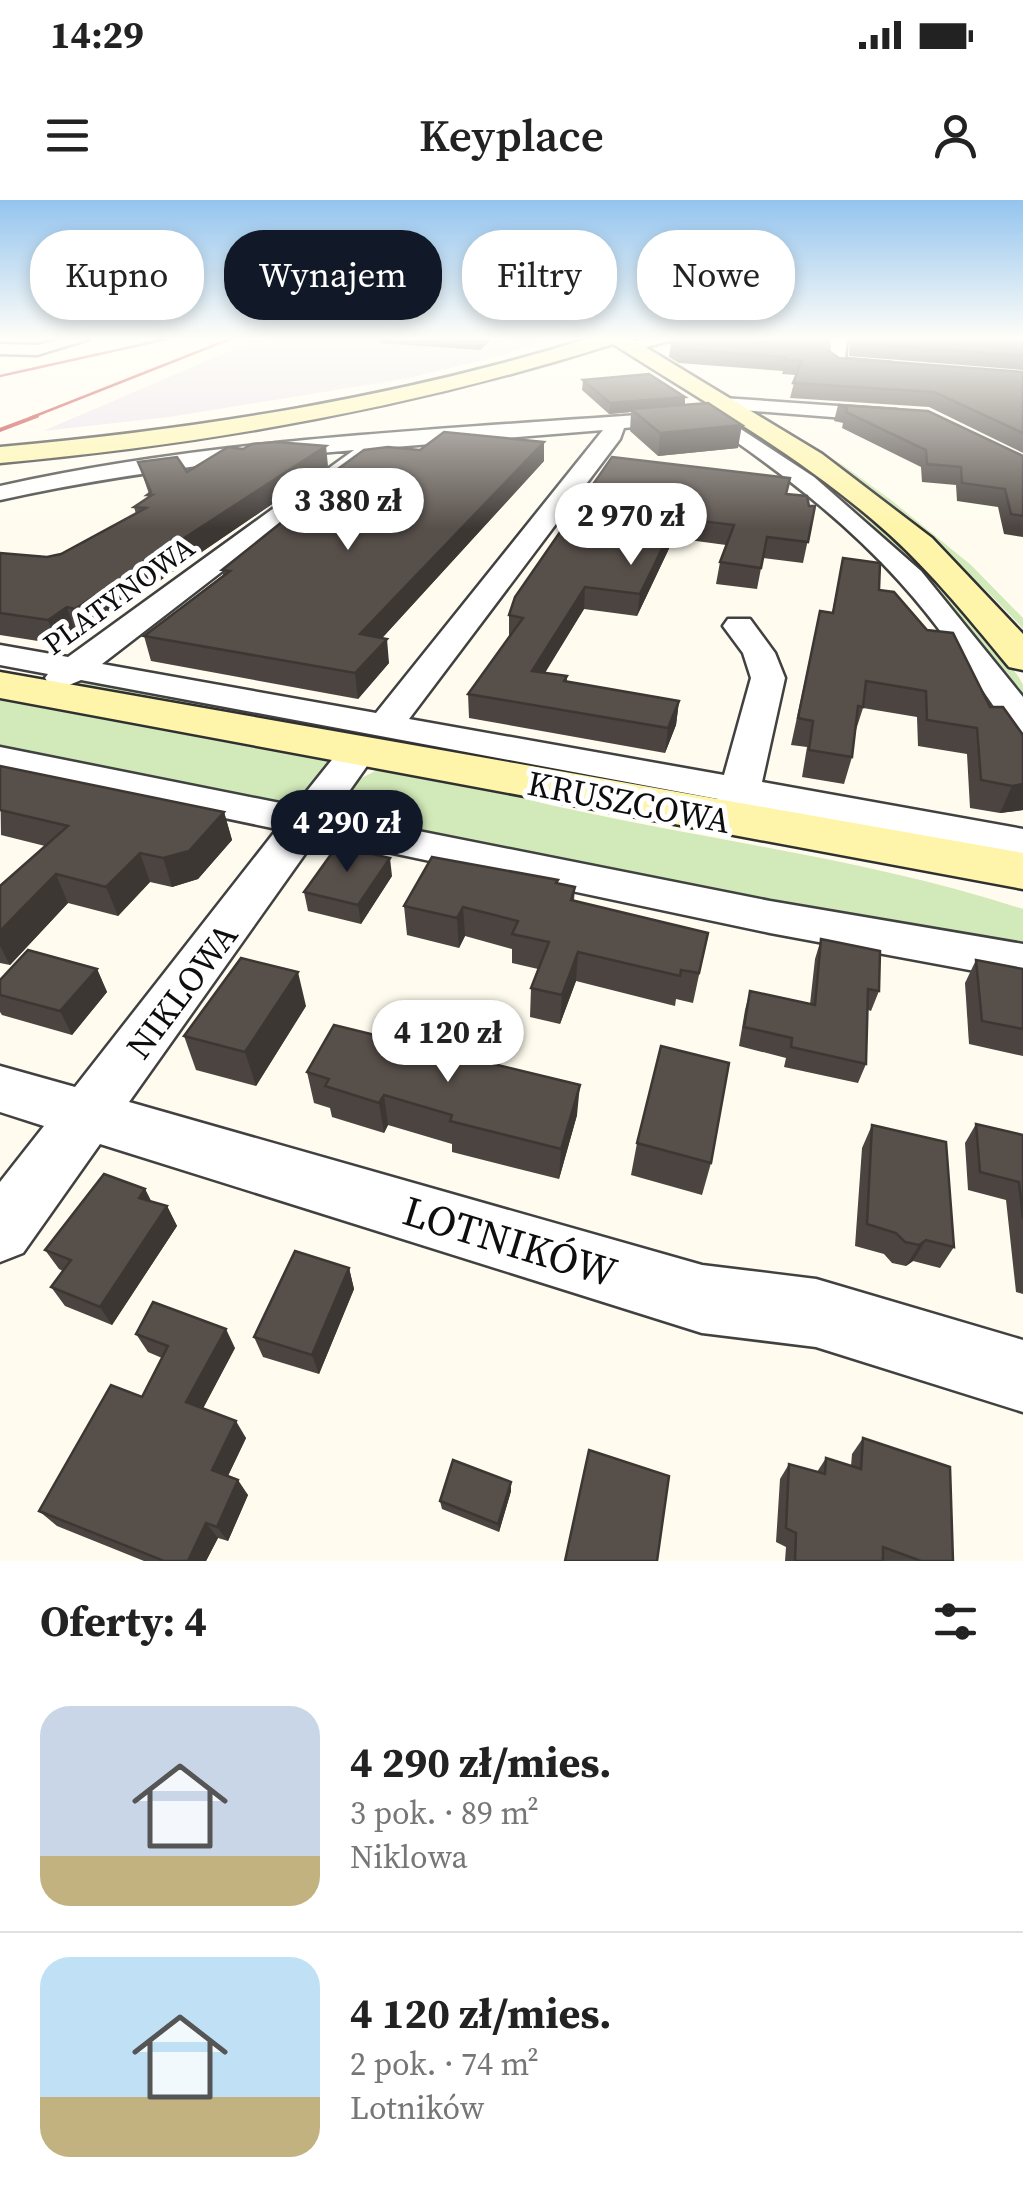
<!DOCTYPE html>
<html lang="pl">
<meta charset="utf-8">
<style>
body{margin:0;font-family:"Source Serif 4",serif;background:#f2f2f2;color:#222;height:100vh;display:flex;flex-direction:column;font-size:38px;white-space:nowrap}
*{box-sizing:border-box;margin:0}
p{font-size:32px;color:#767676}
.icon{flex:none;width:55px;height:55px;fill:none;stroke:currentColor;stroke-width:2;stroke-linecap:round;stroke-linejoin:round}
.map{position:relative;height:1361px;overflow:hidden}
.panel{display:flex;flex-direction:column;background:#fff;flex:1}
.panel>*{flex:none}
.banner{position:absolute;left:30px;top:30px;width:965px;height:90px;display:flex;gap:20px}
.price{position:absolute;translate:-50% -85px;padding:0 22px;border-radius:35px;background:#fff;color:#222;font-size:32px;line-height:65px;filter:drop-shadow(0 2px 5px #0008)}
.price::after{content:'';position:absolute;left:50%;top:60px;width:30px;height:22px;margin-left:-15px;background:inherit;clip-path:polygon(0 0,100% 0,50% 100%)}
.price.current{background:#111827;color:#fff}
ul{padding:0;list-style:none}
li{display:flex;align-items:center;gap:30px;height:250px;padding:0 40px}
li+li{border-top:2px solid #e0e0e0}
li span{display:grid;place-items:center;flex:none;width:280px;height:200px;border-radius:30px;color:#555}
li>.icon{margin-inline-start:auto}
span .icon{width:120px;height:120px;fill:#fffc;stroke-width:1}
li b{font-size:42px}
h2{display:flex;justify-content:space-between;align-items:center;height:120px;padding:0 40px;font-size:42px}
.pill{padding:0 35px;border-radius:40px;background:#fff;box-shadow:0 5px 15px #0003;font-size:35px;line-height:90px}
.pill.current{background:#111827;color:#fff}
.status{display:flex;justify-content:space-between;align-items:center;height:70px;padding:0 50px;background:#fff;direction:ltr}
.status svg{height:28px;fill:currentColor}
header{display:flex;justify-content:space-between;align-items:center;height:130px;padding:0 40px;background:#fff;font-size:45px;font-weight:600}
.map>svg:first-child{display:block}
.industrial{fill:#ece3ed}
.green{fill:#d2e9b9}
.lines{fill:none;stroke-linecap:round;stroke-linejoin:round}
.street-casing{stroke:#414141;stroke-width:5}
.secondary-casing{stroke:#303030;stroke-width:5}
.street{fill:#fff;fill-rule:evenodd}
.secondary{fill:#fef5ab;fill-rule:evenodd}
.rail-far1{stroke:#bd272d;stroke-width:2.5}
.rail{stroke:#bd272d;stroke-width:4}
.wall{fill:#4b4440}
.shaded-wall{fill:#3d3734}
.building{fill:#574f4a;stroke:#3d3734;stroke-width:2.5}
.labels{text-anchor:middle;stroke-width:10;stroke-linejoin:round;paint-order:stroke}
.far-street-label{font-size:30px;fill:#0e0e0e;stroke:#fff}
.street-label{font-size:35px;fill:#0e0e0e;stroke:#fff}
.near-street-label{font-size:42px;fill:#0e0e0e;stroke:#fff}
</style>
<div class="status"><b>14:29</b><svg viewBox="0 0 49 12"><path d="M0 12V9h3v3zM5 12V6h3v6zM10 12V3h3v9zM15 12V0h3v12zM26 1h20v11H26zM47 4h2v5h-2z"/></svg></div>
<header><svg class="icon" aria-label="menu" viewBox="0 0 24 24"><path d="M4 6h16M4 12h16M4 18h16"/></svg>Keyplace<svg class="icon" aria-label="person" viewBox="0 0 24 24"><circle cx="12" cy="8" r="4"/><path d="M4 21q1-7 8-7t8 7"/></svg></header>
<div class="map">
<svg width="1023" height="1361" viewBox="0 0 1023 1361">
<rect width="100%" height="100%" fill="#fffcef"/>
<path class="industrial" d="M258 139H551L500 156 404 179 169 217 43 231Z"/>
<g class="green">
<path d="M749 209 843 265 891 300 971 365 1023 418V429C966 366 902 312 833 263 806 244 775 230 749 209Z"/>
<path d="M850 305C878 317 1012 457 1023 485 1023 491 1023 502 1023 509L867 327 873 325Z"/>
<path d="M88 478 716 593 725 602 77 486Z"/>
<path d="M0 493 322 553 331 563 304 603 293 605 0 548Z"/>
<path d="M383 567C447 572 506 596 569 609 721 642 874 661 1023 709V750L348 616 342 603 356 581Z"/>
</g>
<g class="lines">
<defs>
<g id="street">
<path d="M62 139H89L37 155 0 154V144L37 145Z"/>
<path d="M643 139H676L631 151 623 146Z"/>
<path d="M831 139H847L845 159 891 163 900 168 891 173 830 168Z"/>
<path d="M723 198 896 210 906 216 896 222 716 208 713 204Z"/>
<path d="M710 209 814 277 921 371 1023 497V533L1010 530C975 479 941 427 899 381 842 318 773 266 703 219V211Z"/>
<path d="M690 211 700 217 697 221 624 228 620 239 409 519 724 575 751 478 743 453 723 426 728 419H750L775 453 785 478 762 582 1023 629V657L757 607 749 625 734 629 719 625 713 616 718 599 81 480 62 488 50 485 45 478 48 474 0 465V445L68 457 354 250C235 260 116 274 0 300V286C225 236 460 229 690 211ZM603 230 376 513 102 464 382 248Z"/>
<path d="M360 538 373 541 379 549 333 614 770 701 1023 744V780L770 733 317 637 129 902 702 1065 816 1079 1023 1140V1212L816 1147 702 1133 100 944 23 1053 0 1062V982L44 926 0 912V866L75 887 277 629 0 571V547L295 606 347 541Z"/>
</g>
<g id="secondary">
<path d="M587 139H632L822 254 932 338 1023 434V470L1009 467C966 415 924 363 873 320 793 252 701 200 613 144 412 208 209 244 0 263V247C200 229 395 198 587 139Z"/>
<path d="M0 472 1023 653V689L0 498Z"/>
</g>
</defs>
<use href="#street" class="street-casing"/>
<use href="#secondary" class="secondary-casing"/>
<use href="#street" class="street"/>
<use href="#secondary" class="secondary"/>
<g class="rail-far1">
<path d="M0 176 167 139"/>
<path d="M30 218 230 139"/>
</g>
<path class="rail" d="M0 230 37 216"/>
</g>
<g class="wall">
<path d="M379 139H492L480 150 380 143Z"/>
<path d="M850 139H1023V170L849 156Z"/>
<path d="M671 143 826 149 839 158 1023 172V253L929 207 790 198 796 175 782 174 783 171 679 163 669 157Z"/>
<path d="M583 180 685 197V205L738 248 658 256 630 231 631 212 609 214 582 190Z"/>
<path d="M838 205 1023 256V337L1004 334 998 307 957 301 956 285 922 282 921 267 842 228 843 223 834 221Z"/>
<path d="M612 257 787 294 809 306H815L803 363 763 358 757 389 716 384 720 362 726 345 674 338 637 416 584 409 545 473 567 476V482L679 501 676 525 665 553 469 518 468 494 509 438V415Z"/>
<path d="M544 261 382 438 389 463 358 499 151 461 144 436 223 375 222 370 325 287 324 279Z"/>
<path d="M138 262 187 272 328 266 83 433 75 431 57 444 0 435V353L47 357 61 354 136 314 134 307 148 298 149 294Z"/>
<path d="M843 358 927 430 953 433 1023 610 1000 613 970 608 967 554 918 546 917 517 863 508 855 533 852 557 844 584 802 577 807 547 791 545 820 411 832 413Z"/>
<path d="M0 566 224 612 232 640 198 679 172 687 150 682 118 716 68 703 10 765 0 763V686L45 646 1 635Z"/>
<path d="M392 676 361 724 308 711 304 692Z"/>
<path d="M558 680V683L575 687 574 701 708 733 693 803 676 799 675 806 576 781 560 824 530 817 531 788 538 769 512 763V749L465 736 459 748 407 735 404 706Z"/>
<path d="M821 739 879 791 871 811 868 810 866 864 858 883 784 867 786 858 739 846 745 810 750 791 810 804 815 759Z"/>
<path d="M976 760 1023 769V856L969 844 965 783Z"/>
<path d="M97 769 107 792 72 835 2 815 0 812V780Z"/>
<path d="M306 806 256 886 196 870 184 836Z"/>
<path d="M307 872 577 915 559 979 452 952V944L388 925 384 933 332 917 330 908 314 903Z"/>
<path d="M976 924 1023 935V1094L1016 1092 1006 1000 968 990 965 943Z"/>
<path d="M872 925 954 1047 940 1068 913 1061 906 1066 892 1063 884 1054 855 1046 862 948Z"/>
<path d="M637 943 711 963 702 995 631 975Z"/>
<path d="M145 989 151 1001 167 1006 177 1026 112 1125 65 1106 51 1087 63 1071 59 1069 45 1050Z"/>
<path d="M349 1068 354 1089 319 1174 263 1157 254 1137Z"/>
<path d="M136 1134 235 1148 203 1208 246 1238 228 1276 248 1295 228 1341 218 1338 206 1361H144L57 1326 39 1311 142 1197 162 1158 148 1152Z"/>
<path d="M863 1238 953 1361H785L786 1347 776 1342 780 1279 789 1264 817 1272 826 1258 851 1266 852 1254Z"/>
<path d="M511 1291 499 1332 442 1309 440 1301Z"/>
</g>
<g class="shaded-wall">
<path d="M483 139H492L480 150 479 142Z"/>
<path d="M685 197 684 208 631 209V212L609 214 610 203Z"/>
<path d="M742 225 738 248 658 256 660 233Z"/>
<path d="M544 242V261L363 459 360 434Z"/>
<path d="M326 246 328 266 83 433 75 409Z"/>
<path d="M677 318 674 338 637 416 640 394Z"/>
<path d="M585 387 584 409 531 495 532 471Z"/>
<path d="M67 407 75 431 57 444 48 420Z"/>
<path d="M387 439 389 463 358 499 355 473Z"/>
<path d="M679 501 676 525 665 553 668 528Z"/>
<path d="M1023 584V610L1000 613 1012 586Z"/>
<path d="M224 612 232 640 198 679 172 687 163 658Z"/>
<path d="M140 653 150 682 118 716 106 687Z"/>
<path d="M390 658 392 676 361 724 358 705Z"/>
<path d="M56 674 68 703 10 765 0 746V731Z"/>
<path d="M463 707 465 736 459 748 457 718Z"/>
<path d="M578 752 576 781 560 824 562 795Z"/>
<path d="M97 769 107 792 72 835 60 811Z"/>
<path d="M298 772 306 806 256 886 245 852Z"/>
<path d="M580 885 577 915 559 979 561 949Z"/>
<path d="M384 895 388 925 384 933 379 903Z"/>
<path d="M145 989 155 1009 139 998Z"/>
<path d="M167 1006 177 1026 112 1125 100 1107Z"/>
<path d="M926 1040 913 1061 906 1066 919 1045Z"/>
<path d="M349 1068 354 1089 319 1174 312 1155Z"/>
<path d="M226 1129 235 1148 197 1220 186 1202Z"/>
<path d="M236 1221 246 1238 223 1286 212 1270Z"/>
<path d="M238 1280 248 1295 228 1341 217 1327Z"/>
<path d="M511 1282V1291L499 1332 498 1324Z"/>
<path d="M206 1323 218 1338 206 1361H188Z"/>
</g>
<g class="building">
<path d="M440 139H483L479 142Z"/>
<path d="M674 139H828L826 149 839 158 1023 172V233L934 192 793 183 802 161 784 160 786 157 681 149 671 143Z"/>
<path d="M852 139H1023V156L852 142Z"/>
<path d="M649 174 685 197 610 203 583 180Z"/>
<path d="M708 203 742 225 660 233 631 209Z"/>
<path d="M838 205 928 211 1023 256V316L1011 314 1005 289 962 283 961 267 927 264 926 250 846 212 847 207Z"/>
<path d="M444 232 544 242 360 434 387 439 355 473 144 436 230 371 222 370 328 285 324 279 364 250 388 247 420 250Z"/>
<path d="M276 242 326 246 75 409 67 407 48 420 0 413V353L47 357 61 354 146 308 134 307 152 295H147L151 292 138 262 177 257 187 272 228 247 243 249 252 244Z"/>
<path d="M612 257 790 278 786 294 807 296 809 306H815L808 342 767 337 761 368 720 362 734 325 677 318 640 394 585 387 532 471 567 476 564 481 679 501 668 528 468 494 523 418 509 415 515 397Z"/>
<path d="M843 358 880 363 879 390 894 392 927 430 953 433 990 507H1003L1023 535V584L1012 586 981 580 977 528 927 520 926 491 866 481 863 507 858 506 852 557 809 550 813 521 798 518 820 411 833 413Z"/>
<path d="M0 566 224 612 189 651 163 658 140 653 106 687 56 674 0 731V686L68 626 0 610Z"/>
<path d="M337 646 390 658 358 705 304 692Z"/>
<path d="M432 657 558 680 556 683 575 687 571 700 708 733 699 773 681 770 680 776 578 752 562 795 531 788 549 742 512 734 518 721 463 707 457 718 404 706Z"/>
<path d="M821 739 880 751 879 791 868 789 866 864 791 847 792 838 744 827 750 791 815 805Z"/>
<path d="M28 750 97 769 60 811 0 795V780Z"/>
<path d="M241 758 298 772 245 852 184 836Z"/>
<path d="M976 760 1023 769V829L982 821Z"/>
<path d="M334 825 580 885 561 949 450 921 452 915 384 895 379 903 325 886 329 879 307 872Z"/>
<path d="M661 846 729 863 711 963 637 943Z"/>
<path d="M976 924 1023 935V1018L1019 982 980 972Z"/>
<path d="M872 925 946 942 954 1047 926 1040 919 1045 905 1042 896 1033 867 1024Z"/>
<path d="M104 974 145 989 139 998 167 1006 100 1107 51 1087 71 1060 45 1050Z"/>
<path d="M295 1051 349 1068 312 1155 254 1137Z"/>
<path d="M153 1102 226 1129 186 1202 236 1221 212 1270 238 1280 217 1327 206 1323 188 1361H164L39 1311 111 1185 142 1197 168 1146 136 1134Z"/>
<path d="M863 1238 950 1267 953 1361H921L883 1347V1361H795L796 1333 786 1328 789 1264 825 1274 826 1258 861 1269Z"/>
<path d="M589 1250 669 1276 657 1361H565Z"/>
<path d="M453 1260 511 1282 498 1324 440 1301Z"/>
</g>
<linearGradient id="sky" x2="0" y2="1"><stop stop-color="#93c4ee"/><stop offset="0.42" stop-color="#fffef8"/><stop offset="1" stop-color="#fffef8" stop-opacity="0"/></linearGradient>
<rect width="1023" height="329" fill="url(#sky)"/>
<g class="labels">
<g class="far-street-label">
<text transform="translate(119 396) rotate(-36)" y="10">PLATYNOWA</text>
</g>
<g class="street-label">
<text transform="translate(629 602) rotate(11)" y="12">KRUSZCOWA</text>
<text transform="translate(182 791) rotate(-53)" y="12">NIKLOWA</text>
</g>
<g class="near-street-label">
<text transform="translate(510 1041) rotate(17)" y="15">LOTNIKÓW</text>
</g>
</g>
</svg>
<b class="price" style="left:348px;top:353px">3 380 zł</b>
<b class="price" style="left:631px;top:368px">2 970 zł</b>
<b class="price current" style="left:347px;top:675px">4 290 zł</b>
<b class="price" style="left:448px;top:885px">4 120 zł</b>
<div class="banner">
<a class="pill">Kupno</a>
<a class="pill current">Wynajem</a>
<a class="pill">Filtry</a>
<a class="pill">Nowe</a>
</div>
</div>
<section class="panel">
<h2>Oferty: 4<svg class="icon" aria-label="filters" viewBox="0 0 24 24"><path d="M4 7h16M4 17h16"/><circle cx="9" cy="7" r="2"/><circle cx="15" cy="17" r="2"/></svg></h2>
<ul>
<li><span style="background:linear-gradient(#c9d6e8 75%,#c2b280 0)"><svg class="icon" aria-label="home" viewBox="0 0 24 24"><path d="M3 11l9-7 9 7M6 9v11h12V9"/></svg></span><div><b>4 290 zł/mies.</b><p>3 pok. · 89 m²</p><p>Niklowa</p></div></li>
<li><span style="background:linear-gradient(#bfe0f5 70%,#c2b280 0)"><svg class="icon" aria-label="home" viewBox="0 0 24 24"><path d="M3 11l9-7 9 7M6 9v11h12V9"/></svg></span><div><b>4 120 zł/mies.</b><p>2 pok. · 74 m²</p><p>Lotników</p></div></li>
</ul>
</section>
